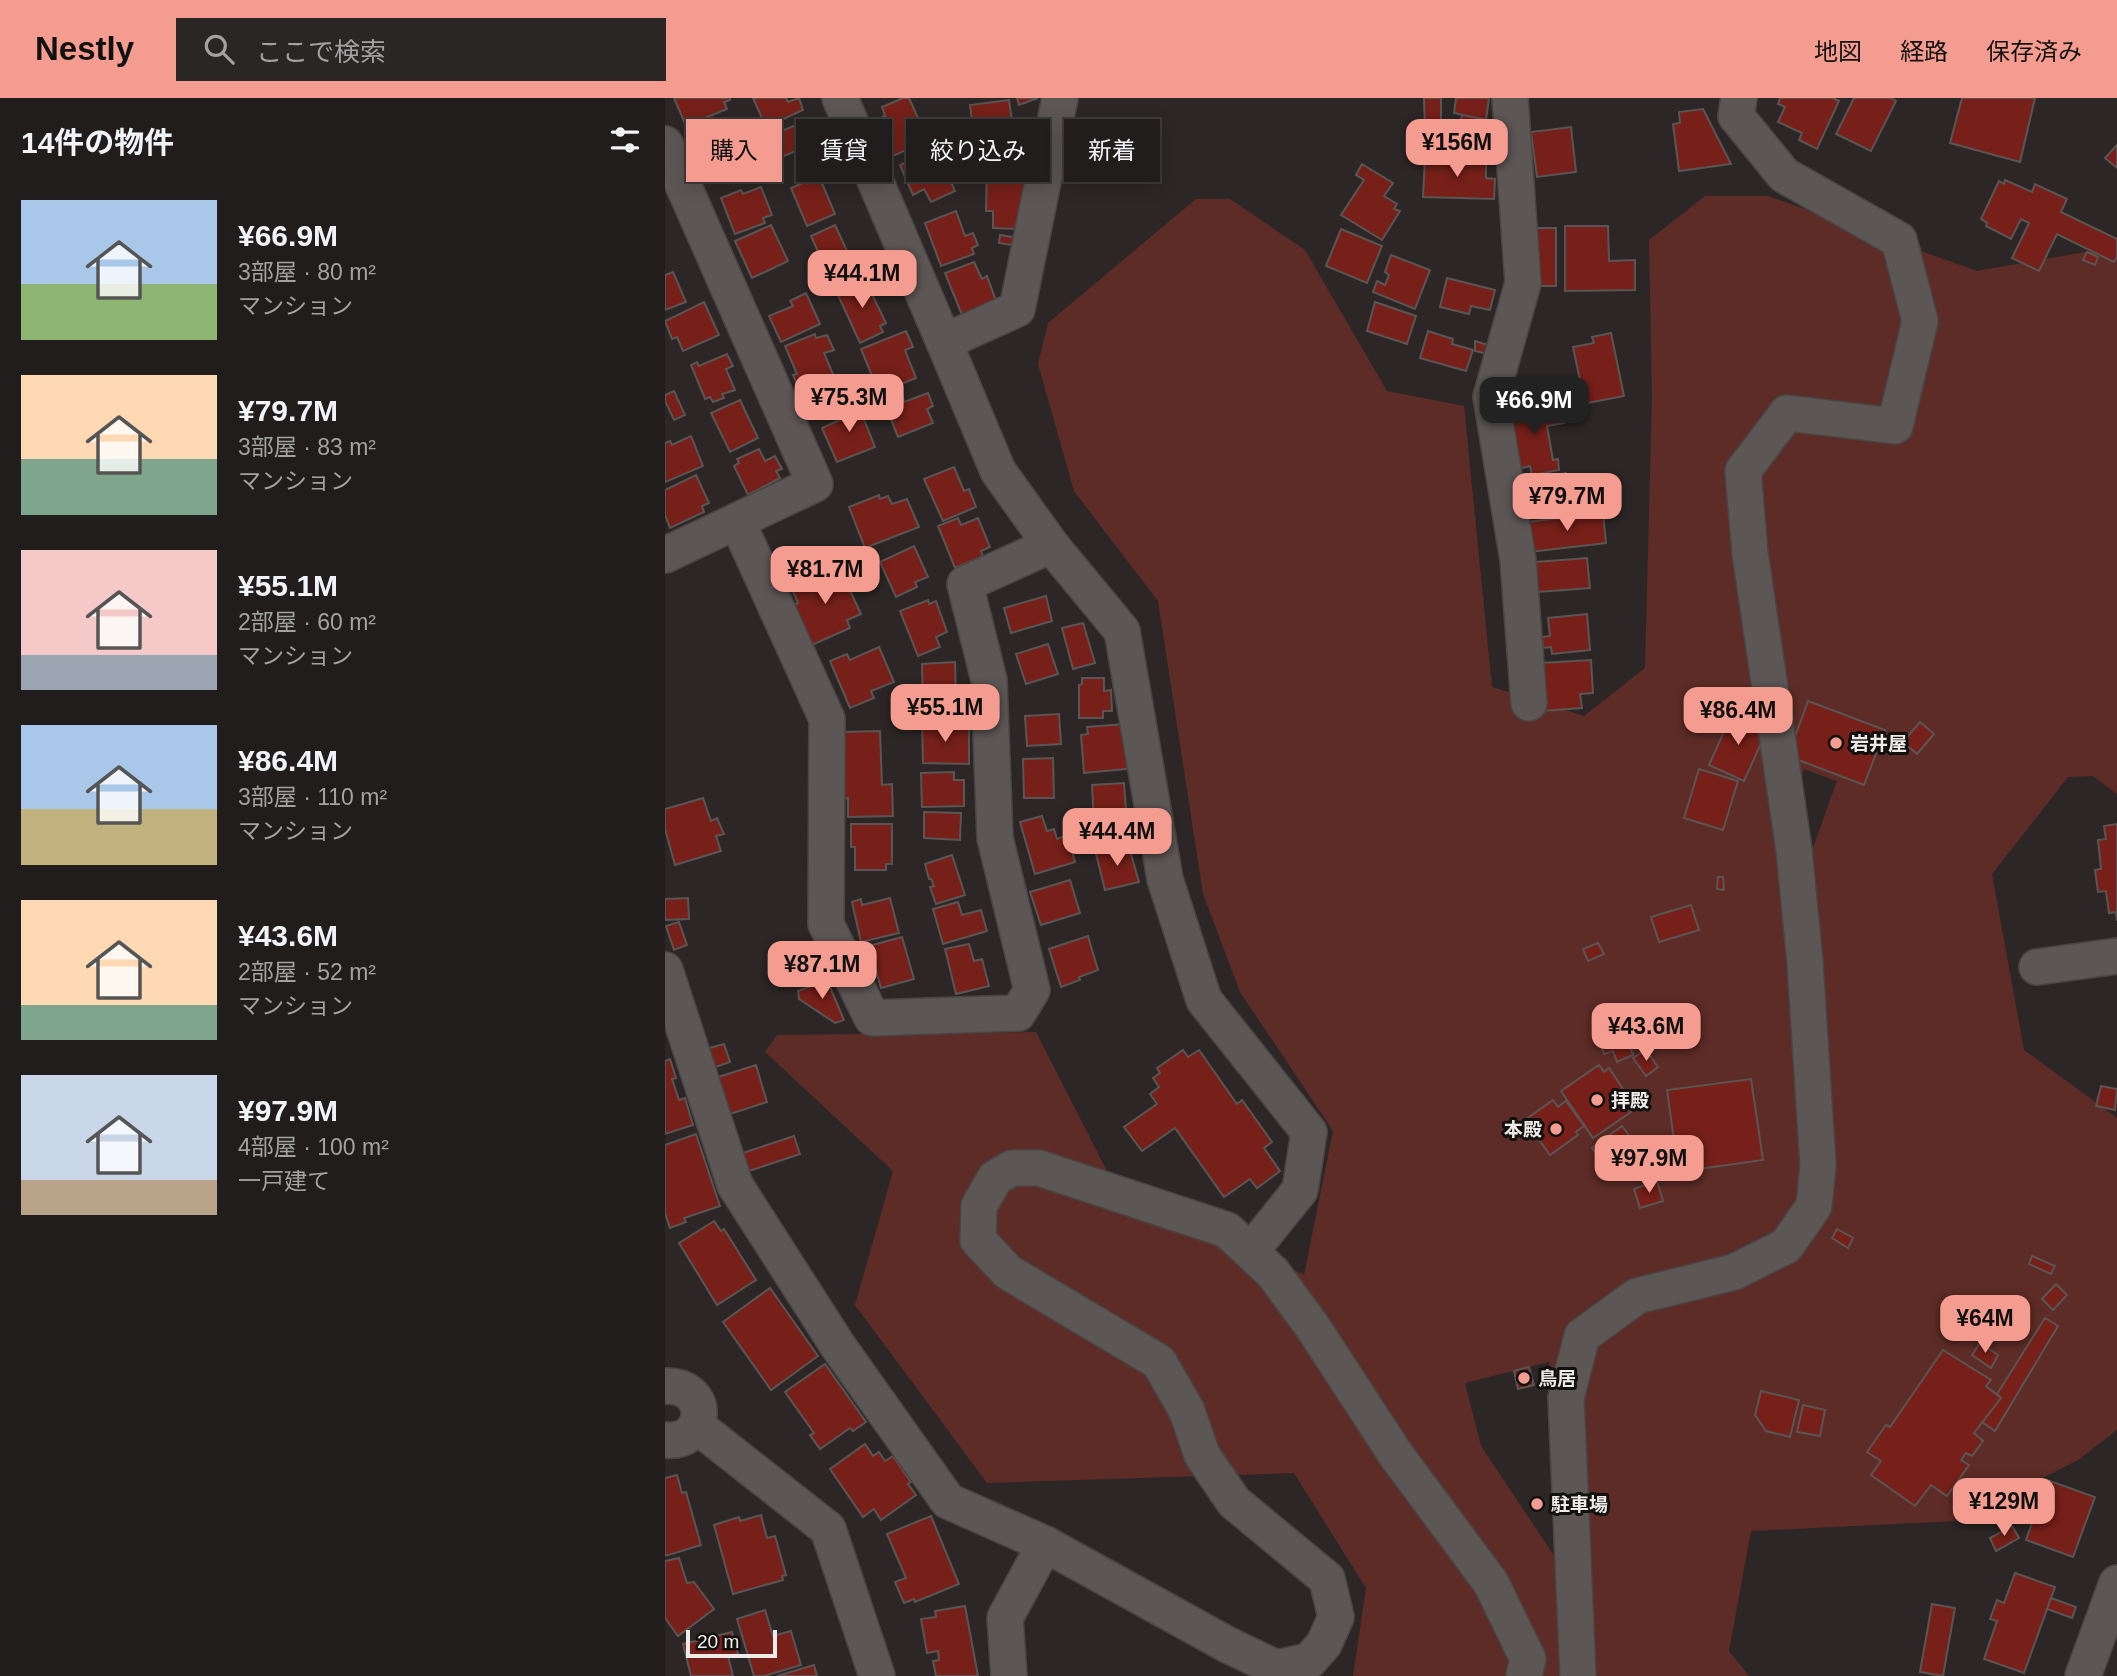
<!DOCTYPE html>
<html lang="ja">
<meta charset="utf-8">
<style>
body{margin:0;font-family:Helvetica,"Noto Sans JP",sans-serif;background:#292625;color:#f1f3f6;height:100vh;display:flex;flex-direction:column;font-size:26px;white-space:nowrap}
*{box-sizing:border-box;margin:0}
p{font-size:23px;color:#a2a2a3}
.icon{flex:none;width:38px;height:38px;fill:none;stroke:currentColor;stroke-width:2;stroke-linecap:round;stroke-linejoin:round}
.map{position:relative;flex:1;overflow:hidden}
.details{display:flex;flex-direction:column;background:#211d1c;width:665px}
.details>*{flex:none}
.banner{position:absolute;left:21px;top:21px;width:665px;height:63px;display:flex;gap:14px}
.scale{position:absolute;left:21px;bottom:18px;width:91px;box-sizing:border-box;padding-left:7px;border:4px solid #eeebea;border-top:0;font-size:19px;line-height:24px;white-space:nowrap;color:#eeebea;-webkit-text-stroke:5px #131110;paint-order:stroke}
.price{position:absolute;translate:-50% -60px;padding:0 16px;border-radius:14px;background:#f59c90;color:#111;font-size:23px;line-height:46px;filter:drop-shadow(0 2px 4px #0008)}
.price::after{content:'';position:absolute;left:50%;top:42px;width:21px;height:16px;margin-left:-10px;background:inherit;clip-path:polygon(0 0,100% 0,50% 100%)}
.price.selected{background:#222;color:#fff}
ul{padding:0;list-style:none}
li{display:flex;align-items:center;gap:21px;height:175px;padding:0 21px}
li span{display:grid;place-items:center;flex:none;width:196px;height:140px;border-radius:0px;color:#555}
li>.icon{margin-inline-start:auto}
span .icon{width:84px;height:84px;fill:#fffc;stroke-width:1}
li b{font-size:30px}
h2{display:flex;justify-content:space-between;align-items:center;height:84px;padding:0 21px;font-size:30px}
.tag{padding:0 24px;border-radius:0px;background:#211d1c;box-shadow:0 4px 18px #0003,0 0 0 2px #3e3b3b;font-size:24px;line-height:63px}
.tag.selected{background:#f59c90;color:#111}
header{display:flex;align-items:center;gap:42px;box-sizing:border-box;height:98px;padding:0 35px;background:#f59c90;color:#111}
header strong{font-size:33px}
nav{display:flex;gap:38px;margin-inline-start:auto;font-size:24px}
.search{width:490px;height:63px;background:#292625;display:flex;align-items:center;gap:18px;box-sizing:border-box;padding:0 24px;border-radius:0px;color:#a2a2a3;font-size:26px}
main{display:flex;flex:1;min-height:0}
.map>svg:first-child{display:block}
.green{fill:#5e2c26;fill-rule:evenodd}
.building{fill:#762019;stroke:#5a5554;stroke-width:2}
.lines{fill:none;stroke-linecap:round;stroke-linejoin:round}
.minor-casing{stroke:#494544;stroke-width:38}
.minor{stroke:#5c5655;stroke-width:35}
.poi-dot{fill:#f59c90;stroke:#131110;stroke-width:2.5}
.labels{text-anchor:middle;stroke-width:6;stroke-linejoin:round;paint-order:stroke}
.poi-label{font-size:19px;font-weight:bold;fill:#eeebea;stroke:#131110;text-anchor:start}
</style>
<header>
<strong>Nestly</strong>
<div class="search"><svg class="icon" aria-label="search" viewBox="0 0 24 24"><circle cx="10" cy="10" r="6"/><path d="M15 15l6 6"/></svg>ここで検索</div>
<nav><a>地図</a><a>経路</a><a>保存済み</a></nav>
</header>
<main>
<section class="details">
<h2>14件の物件<svg class="icon" aria-label="filters" viewBox="0 0 24 24"><path d="M4 7h16M4 17h16"/><circle cx="9" cy="7" r="2"/><circle cx="15" cy="17" r="2"/></svg></h2>
<ul>
<li><span style="background:linear-gradient(#a9c7e8 60%,#8fb573 0)"><svg class="icon" aria-label="home" viewBox="0 0 24 24"><path d="M3 11l9-7 9 7M6 9v11h12V9"/></svg></span><div><b>¥66.9M</b><p>3部屋 · 80 m²</p><p>マンション</p></div></li>
<li><span style="background:linear-gradient(#ffd9b3 60%,#7fa58c 0)"><svg class="icon" aria-label="home" viewBox="0 0 24 24"><path d="M3 11l9-7 9 7M6 9v11h12V9"/></svg></span><div><b>¥79.7M</b><p>3部屋 · 83 m²</p><p>マンション</p></div></li>
<li><span style="background:linear-gradient(#f6c9c9 75%,#9aa5b1 0)"><svg class="icon" aria-label="home" viewBox="0 0 24 24"><path d="M3 11l9-7 9 7M6 9v11h12V9"/></svg></span><div><b>¥55.1M</b><p>2部屋 · 60 m²</p><p>マンション</p></div></li>
<li><span style="background:linear-gradient(#a9c7e8 60%,#c2b280 0)"><svg class="icon" aria-label="home" viewBox="0 0 24 24"><path d="M3 11l9-7 9 7M6 9v11h12V9"/></svg></span><div><b>¥86.4M</b><p>3部屋 · 110 m²</p><p>マンション</p></div></li>
<li><span style="background:linear-gradient(#ffd9b3 75%,#7fa58c 0)"><svg class="icon" aria-label="home" viewBox="0 0 24 24"><path d="M3 11l9-7 9 7M6 9v11h12V9"/></svg></span><div><b>¥43.6M</b><p>2部屋 · 52 m²</p><p>マンション</p></div></li>
<li><span style="background:linear-gradient(#c9d6e8 75%,#b9a48a 0)"><svg class="icon" aria-label="home" viewBox="0 0 24 24"><path d="M3 11l9-7 9 7M6 9v11h12V9"/></svg></span><div><b>¥97.9M</b><p>4部屋 · 100 m²</p><p>一戸建て</p></div></li>
</ul>
</section>
<div class="map">
<svg width="1452" height="1578" viewBox="0 0 1452 1578">
<rect width="100%" height="100%" fill="#2c2726"/>
<path class="green" d="M1040 98H1103L1312 173 1443 150 1452 143V696L1428 678 1403 679 1327 776 1359 952 1452 1020V1332L1413 1362 1292 1423 1086 1433 1064 1553 1084 1578H688L701 1490 629 1375 322 1385 190 1207 228 1073 100 954 112 937 371 934 445 1079 639 1177 668 1033 575 894 538 796 493 503 409 393 373 266 383 225 531 101H565L640 152 722 293 799 308 827 589 919 618 980 570 987 298 984 142ZM1143 603 1219 632 1199 686 1123 658ZM1067 616 1102 632 1079 683 1044 667ZM1034 671 1073 684 1058 732 1019 720ZM1139 671 1172 683 1144 761 1113 744ZM884 1264 892 1462 816 1348 800 1285Z"/>
<g class="building">
<path d="M9 0H65V2L59 4 62 11 21 28Z"/>
<path d="M88 0H121L123 4 134 0 138 12 101 29Z"/>
<path d="M238 0H244L263 42 226 59 210 23 220 18 217 9Z"/>
<path d="M352 0H373L354 7Z"/>
<path d="M759 0H776V33L760 34Z"/>
<path d="M791 0H824L821 22 789 15Z"/>
<path d="M1115 0H1168L1174 3 1152 51 1134 42 1137 35 1113 24 1120 9 1113 6Z"/>
<path d="M1189 0H1226L1231 3 1206 53 1171 36Z"/>
<path d="M1297 0H1370L1355 64 1285 45Z"/>
<path d="M344 2 347 23 368 20 370 38 363 39 365 55 318 61 317 54 311 55 305 7Z"/>
<path d="M1038 11 1066 66 1014 73 1008 26 1015 25 1014 14Z"/>
<path d="M797 17 827 23 823 39 793 35Z"/>
<path d="M143 22 152 44 112 61 102 39Z"/>
<path d="M65 23 83 65 44 82 24 39Z"/>
<path d="M906 29 911 74 872 79 866 34Z"/>
<path d="M1452 47V70L1440 60Z"/>
<path d="M272 51 290 93 266 104 259 91 248 97 235 67Z"/>
<path d="M760 59 821 61V80L830 81 829 101 758 99Z"/>
<path d="M697 66 728 85 719 98 732 106 729 111 735 113 717 142 676 117 699 82 691 77Z"/>
<path d="M322 72 351 73V83L365 84 364 102H356L355 131 328 130V113H321Z"/>
<path d="M154 78 170 116 142 128 126 90Z"/>
<path d="M1340 82 1367 94 1370 86 1402 101 1396 114 1452 141V159L1449 164 1392 136 1374 173 1347 160 1364 125 1356 121 1346 141 1321 128 1322 125 1316 121 1334 83 1339 86Z"/>
<path d="M96 89 107 117 98 120 100 125 70 136 56 100 76 92 78 96Z"/>
<path d="M291 113 300 138 308 135 313 147 307 150 309 156 276 168 260 125Z"/>
<path d="M106 127 123 163 87 180 70 143Z"/>
<path d="M170 127 192 174 167 185 146 138Z"/>
<path d="M900 128H943L944 163 970 162V192L900 193Z"/>
<rect x="870" y="130" width="21" height="58"/>
<path d="M676 131 717 148 702 185 661 168Z"/>
<path d="M335 137 354 140 353 148 334 145Z"/>
<path d="M1422 154 1433 159 1430 167 1418 162Z"/>
<path d="M726 157 765 172 750 211 708 194 712 183 720 187 724 177 720 174Z"/>
<path d="M309 164 317 181 322 178 331 203 297 217 280 175Z"/>
<path d="M8 174 21 204 0 212V177Z"/>
<path d="M196 179 200 187 202 186 221 225 215 228 218 234 195 245 173 197 178 195 175 189Z"/>
<path d="M782 180 830 192 825 212 806 208 804 216 775 209Z"/>
<path d="M141 195 155 226 116 244 104 218 128 208 125 203Z"/>
<path d="M39 204 54 237 18 253 12 239 7 241 0 223Z"/>
<path d="M710 204 751 218 742 246 702 233Z"/>
<path d="M241 233 248 249 240 252 251 280 214 295 196 251Z"/>
<path d="M763 233 788 241 787 246 808 252 801 273 755 260Z"/>
<path d="M946 235 959 298 912 307 909 293 917 292 908 249 929 245 927 239Z"/>
<path d="M150 236 151 240 162 237 169 252 159 255 173 288 139 302 128 277 132 276 120 248Z"/>
<path d="M810 243 826 248 824 256 810 253Z"/>
<path d="M62 256 68 268 61 271 70 292 57 296 59 300 48 304 45 299 40 301 26 267 32 264 34 268Z"/>
<path d="M9 293 20 317 9 322 0 303V297Z"/>
<path d="M263 295 268 308 262 311 268 325 233 339 220 307 238 299 239 304Z"/>
<path d="M75 302 93 340 65 354 46 315Z"/>
<path d="M192 304 210 349 172 364 157 330 179 320 176 312Z"/>
<path d="M876 304 878 312 896 309 899 325 882 328 888 362 893 361 894 372 867 377 865 368 853 371 843 313H854L853 308Z"/>
<path d="M26 338 38 368 0 384V345L5 343 7 347Z"/>
<path d="M94 351 100 363 110 358 117 371 111 373 115 380 83 397 69 368 74 365 72 361Z"/>
<path d="M289 369 299 393 304 391 311 409 278 423 259 381Z"/>
<path d="M901 375 907 409 858 418 852 385Z"/>
<path d="M31 377 44 405 37 408 39 414 5 430 0 417V392Z"/>
<path d="M214 397 215 401 223 398 227 406 242 401 254 429 200 450 184 409Z"/>
<path d="M938 415 941 445 865 454 862 424Z"/>
<path d="M293 420 296 427 313 420 325 449 316 453 318 458 290 470 273 428Z"/>
<path d="M249 448 263 479 250 484 252 489 231 499 215 464Z"/>
<path d="M922 460 925 490 873 494 871 464Z"/>
<path d="M174 469 196 516 182 522 185 530 147 547 129 507 133 505 127 491Z"/>
<path d="M381 498 387 523 346 535 339 510Z"/>
<path d="M263 502 264 506 271 503 282 534 271 539 275 549 253 558 235 513Z"/>
<path d="M922 516 925 552 887 556 886 549 878 550 877 539 885 538 883 520Z"/>
<path d="M418 525 430 565 408 571 397 530Z"/>
<path d="M383 546 393 576 361 586 351 556Z"/>
<path d="M214 549 229 584 206 593 209 600 185 610 165 563 182 556 185 562Z"/>
<path d="M926 562 928 595 915 596 917 610 877 613 876 565Z"/>
<path d="M290 564 291 602H277L276 607 258 608 257 566Z"/>
<path d="M417 580H439V593L446 592 447 613H438V620H414V587L417 586Z"/>
<path d="M1143 603 1220 632 1199 687 1123 658Z"/>
<path d="M394 616 396 646 362 648 360 618Z"/>
<path d="M1067 616 1102 632 1079 683 1044 667Z"/>
<path d="M257 623H280L279 630 304 629V666L258 665Z"/>
<path d="M1255 624 1269 636 1252 656 1238 644Z"/>
<path d="M460 626 471 670 419 675 416 637 423 636 422 629Z"/>
<path d="M215 633 217 687 227 686 228 718 183 719V700L178 701 175 634Z"/>
<path d="M388 660 389 700H359L358 661Z"/>
<path d="M1034 671 1073 683 1058 732 1019 720Z"/>
<path d="M289 674V682H299V708L257 709 256 675Z"/>
<path d="M459 685 462 724 429 726 427 687Z"/>
<path d="M38 700 46 723 52 720 59 736 51 738 56 753 10 767 0 731V711Z"/>
<path d="M259 714 296 715 295 742 259 740Z"/>
<path d="M377 718 382 733 389 731 392 741 403 737 410 764 370 776 355 724Z"/>
<path d="M186 726H227V766H221V772H190V749H186Z"/>
<path d="M1452 726V823L1451 814 1444 815 1441 793 1433 794 1430 772 1436 771 1433 742 1441 741 1439 728Z"/>
<path d="M464 749 474 784 440 792 431 756Z"/>
<path d="M287 757 300 797 271 806 265 789 269 788 266 781H264L260 766Z"/>
<path d="M1053 779H1058L1059 792 1052 791Z"/>
<path d="M405 782 415 815 376 827 365 794Z"/>
<path d="M23 800 24 821 0 822V801Z"/>
<path d="M225 800 234 835 196 844 187 804 196 801 197 807Z"/>
<path d="M293 804 297 817 316 812 322 833 278 846 268 811Z"/>
<path d="M1026 807 1034 832 994 844 986 819Z"/>
<path d="M14 824 22 847 9 852 1 828Z"/>
<path d="M423 838 433 872 414 879 415 882 396 889 384 851Z"/>
<path d="M237 839 249 881 216 890 204 848Z"/>
<path d="M933 845 939 856 923 863 918 851Z"/>
<path d="M304 846 309 863 317 861 324 888 291 896 280 851Z"/>
<path d="M142 848 151 865 136 873 139 878 121 887 109 865Z"/>
<path d="M162 882 179 922 170 925 134 901 133 893Z"/>
<path d="M969 909 981 940 964 946 968 957 952 964 948 953 939 956 927 925Z"/>
<path d="M59 946 65 964 48 970 41 951Z"/>
<path d="M518 952 523 959 534 952 572 1006 577 1002 607 1044 599 1050 615 1073 592 1090 585 1081 559 1099 510 1030 477 1053 459 1029 492 1006 485 996 494 989 488 980 495 975 492 970Z"/>
<path d="M981 952 993 969 981 978 968 960Z"/>
<path d="M5 961 11 980 7 981 14 1002 20 1000 28 1027 0 1036V963Z"/>
<path d="M91 967 102 1004 62 1017 50 980Z"/>
<path d="M934 967 939 974 944 970 964 1000 959 1004 966 1014 928 1040 896 993Z"/>
<path d="M1086 981 1098 1062 984 1078 980 1053 1010 1049 1002 992Z"/>
<path d="M1436 988 1452 991 1450 1012 1431 1008Z"/>
<path d="M888 1002 893 1009 901 1003 919 1028 911 1034 913 1037 885 1057 860 1022Z"/>
<path d="M957 1028 969 1044 939 1066 927 1050Z"/>
<path d="M31 1036 55 1108 19 1120 21 1124 5 1130 0 1115V1047Z"/>
<path d="M129 1038 135 1056 84 1073 78 1055Z"/>
<path d="M992 1083 998 1103 975 1110 969 1091Z"/>
<path d="M49 1123 56 1133 59 1131 91 1182 52 1207 14 1145Z"/>
<path d="M1172 1131 1188 1140 1183 1150 1167 1140Z"/>
<path d="M1367 1158 1390 1168 1386 1176 1364 1166Z"/>
<path d="M1391 1186 1402 1197 1388 1212 1377 1201Z"/>
<path d="M105 1190 153 1258 106 1292 58 1224Z"/>
<path d="M1380 1220 1393 1228 1330 1333 1317 1324 1336 1300 1332 1296Z"/>
<path d="M1315 1245 1333 1257 1326 1270 1307 1257Z"/>
<path d="M1278 1252 1326 1282 1321 1288 1336 1300 1309 1335 1318 1343 1307 1358 1301 1355 1296 1362 1304 1367 1282 1398 1266 1387 1250 1408 1206 1377 1216 1363 1202 1354 1221 1327 1225 1329Z"/>
<path d="M160 1266 201 1324 188 1333 185 1330 155 1351 145 1337 149 1335 120 1294Z"/>
<path d="M864 1269 869 1287 853 1291 849 1273Z"/>
<path d="M1096 1293 1134 1302 1125 1339 1101 1333 1090 1317Z"/>
<path d="M1138 1307 1160 1312 1155 1338 1132 1334Z"/>
<path d="M200 1346 208 1358 214 1354 220 1363 228 1358 246 1384 243 1386 251 1397 216 1422 209 1411 198 1419 165 1371Z"/>
<path d="M12 1377 17 1395 21 1394 36 1447 0 1458V1380Z"/>
<path d="M1382 1382 1430 1399 1408 1459 1361 1442Z"/>
<path d="M96 1417 102 1440 110 1438 121 1477 117 1478 118 1482 68 1496 49 1427 74 1419 75 1423Z"/>
<path d="M266 1418 294 1486 250 1504 249 1501 239 1505 230 1484 241 1480 222 1436Z"/>
<path d="M1347 1428 1354 1440 1331 1453 1325 1440Z"/>
<path d="M14 1460 22 1485 29 1484 49 1511 13 1538 0 1520V1463Z"/>
<path d="M1350 1475 1390 1489 1359 1575 1319 1561 1332 1523 1325 1521 1332 1502 1339 1505Z"/>
<path d="M1386 1500 1411 1509 1407 1520 1382 1511Z"/>
<path d="M1267 1506 1290 1510 1278 1578 1255 1574Z"/>
<path d="M300 1508 313 1578H271L268 1563 274 1562 273 1553 262 1555 256 1521 271 1519 270 1513Z"/>
<path d="M100 1512 108 1538 126 1533 136 1567 99 1578H89L72 1521Z"/>
<path d="M67 1534 73 1556 63 1558 68 1578H26L18 1546Z"/>
<path d="M149 1567 152 1578H112Z"/>
</g>
<g class="lines">
<defs>
<g id="minor">
<path d="M175 0 279 244 352 211 395 0"/>
<path d="M845 0 858 185 826 299 853 462 864 605"/>
<path d="M0 46 150 386 0 457"/>
<path d="M279 244 333 373 386 447 457 533 500 781 539 902 644 1034 635 1092 586 1153"/>
<path d="M72 423 162 621 161 826 207 920 353 915 367 892 330 740 324 582 300 486 386 447"/>
<path d="M1372 869 1452 858"/>
<path d="M0 872 70 1087 173 1248 283 1403 380 1446 563 1547 611 1570 644 1563 659 1546 671 1519 662 1481 569 1404 537 1357 522 1313 494 1264 343 1174 313 1142 314 1108 330 1080 347 1070H374L562 1132 608 1175 647 1228 731 1357 826 1485 863 1561 859 1578"/>
<path d="M0 1288C48 1287 43 1347 0 1342"/>
<path d="M32 1328 163 1431 212 1578"/>
<path d="M344 1578 340 1520 380 1446"/>
<path d="M913 1578 901 1300 917 1238 972 1198 1069 1174 1121 1148 1149 1108 1153 1067 1140 864 1129 752 1085 455 1078 373 1122 315 1230 328 1255 223 1234 142 1119 77 1071 18 1074 0"/>
<path d="M1418 1578 1452 1485"/>
</g>
</defs>
<use href="#minor" class="minor-casing"/>
<use href="#minor" class="minor"/>
</g>
<g class="poi-dot">
<circle cx="1171" cy="645" r="7"/>
<circle cx="932" cy="1002" r="7"/>
<circle cx="891" cy="1031" r="7"/>
<circle cx="859" cy="1280" r="7"/>
<circle cx="872" cy="1406" r="7"/>
</g>
<g class="labels">
<g class="poi-label">
<text x="1185" y="652">岩井屋</text>
<text x="946" y="1009">拝殿</text>
<text x="877" y="1038" text-anchor="end">本殿</text>
<text x="873" y="1287">鳥居</text>
<text x="886" y="1413">駐車場</text>
</g>
</g>
</svg>
<div class="scale">20 m</div>
<b class="price" style="left:792px;top:81px">¥156M</b>
<b class="price" style="left:197px;top:212px">¥44.1M</b>
<b class="price" style="left:184px;top:336px">¥75.3M</b>
<b class="price selected" style="left:869px;top:339px">¥66.9M</b>
<b class="price" style="left:902px;top:435px">¥79.7M</b>
<b class="price" style="left:160px;top:508px">¥81.7M</b>
<b class="price" style="left:280px;top:646px">¥55.1M</b>
<b class="price" style="left:1073px;top:649px">¥86.4M</b>
<b class="price" style="left:452px;top:770px">¥44.4M</b>
<b class="price" style="left:157px;top:903px">¥87.1M</b>
<b class="price" style="left:981px;top:965px">¥43.6M</b>
<b class="price" style="left:984px;top:1097px">¥97.9M</b>
<b class="price" style="left:1320px;top:1257px">¥64M</b>
<b class="price" style="left:1339px;top:1440px">¥129M</b>
<div class="banner">
<a class="tag selected">購入</a>
<a class="tag">賃貸</a>
<a class="tag">絞り込み</a>
<a class="tag">新着</a>
</div>
</div>
</main>
